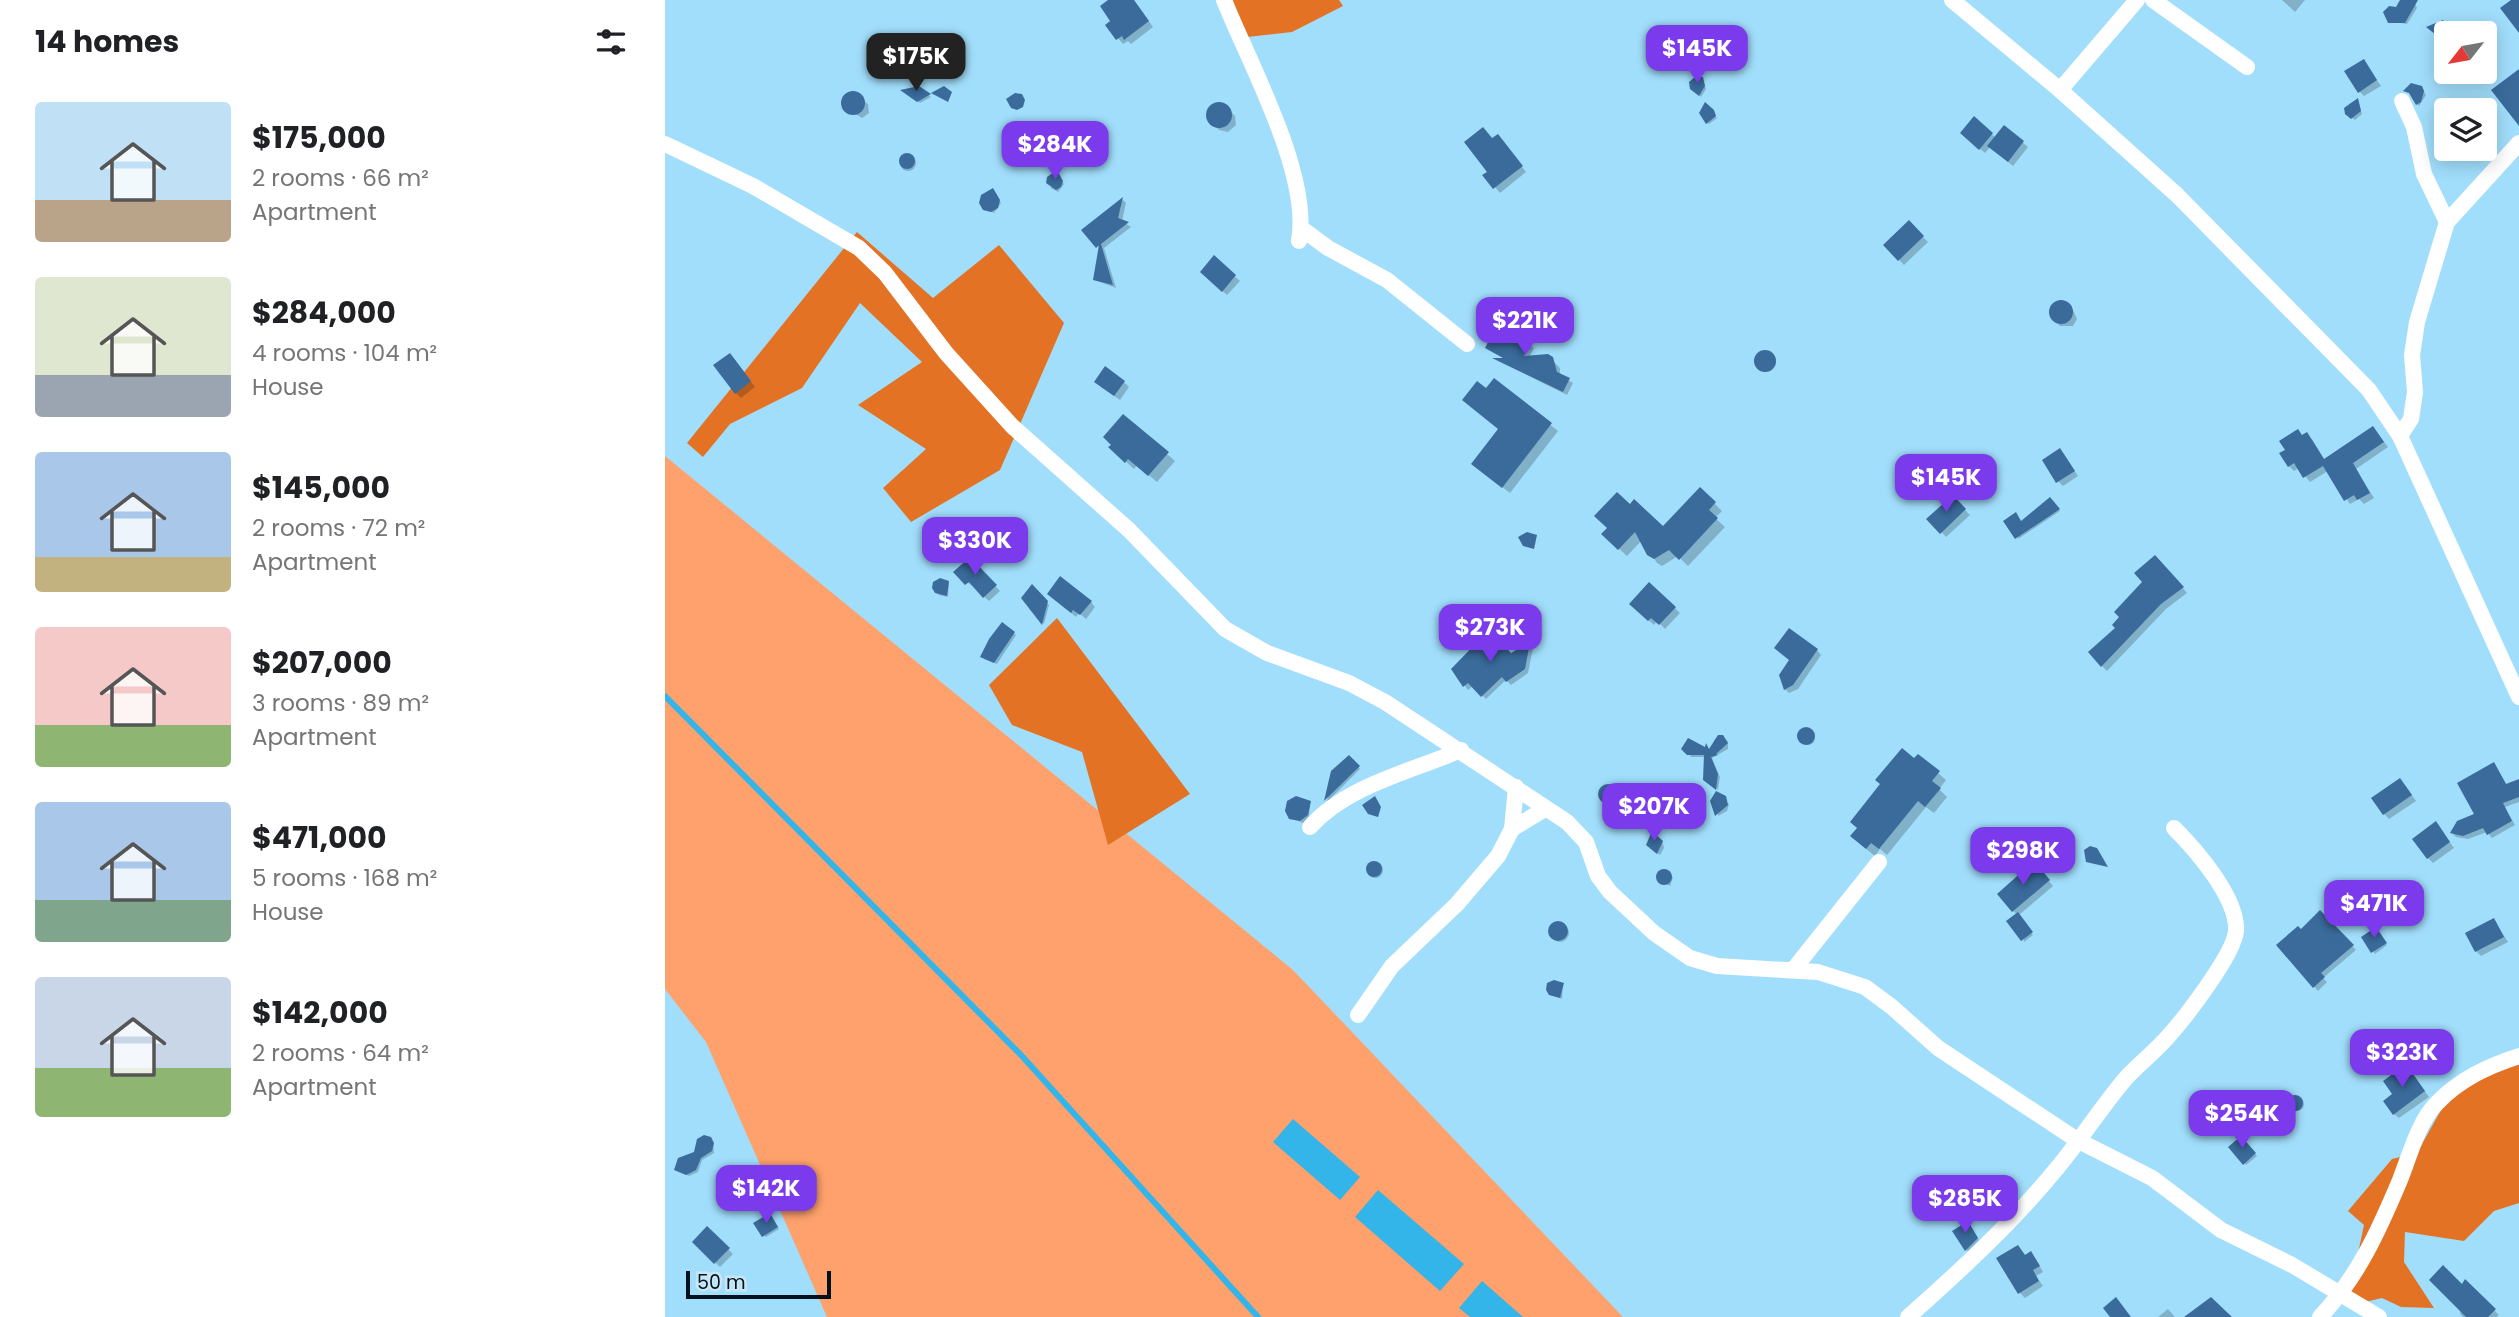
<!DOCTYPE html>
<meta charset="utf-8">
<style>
body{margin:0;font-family:Poppins,sans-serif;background:#f6f6f6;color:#202124;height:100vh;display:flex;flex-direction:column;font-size:26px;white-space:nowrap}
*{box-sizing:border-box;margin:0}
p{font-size:23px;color:#757577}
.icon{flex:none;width:38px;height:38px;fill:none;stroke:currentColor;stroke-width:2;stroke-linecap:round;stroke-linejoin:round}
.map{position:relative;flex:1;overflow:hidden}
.side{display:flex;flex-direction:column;background:#fff;width:665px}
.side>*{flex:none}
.needle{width:46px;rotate:239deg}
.controls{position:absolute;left:1769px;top:21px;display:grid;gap:14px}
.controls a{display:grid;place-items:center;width:63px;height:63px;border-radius:7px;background:#fff;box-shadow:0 4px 18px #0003;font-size:35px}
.scale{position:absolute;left:21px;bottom:18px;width:145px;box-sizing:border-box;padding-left:7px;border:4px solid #00111b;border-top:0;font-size:19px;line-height:24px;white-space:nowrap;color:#00111b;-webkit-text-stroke:5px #c9e6f5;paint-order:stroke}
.price{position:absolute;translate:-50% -60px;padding:0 16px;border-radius:14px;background:#7c3aed;color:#fff;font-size:23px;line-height:46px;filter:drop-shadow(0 2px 4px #0008)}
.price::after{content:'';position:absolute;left:50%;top:42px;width:21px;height:16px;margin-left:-10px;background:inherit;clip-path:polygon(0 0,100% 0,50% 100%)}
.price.on{background:#222;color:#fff}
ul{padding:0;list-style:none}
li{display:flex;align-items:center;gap:21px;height:175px;padding:0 35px}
li span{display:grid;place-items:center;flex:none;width:196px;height:140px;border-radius:7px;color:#555}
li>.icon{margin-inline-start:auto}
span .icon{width:84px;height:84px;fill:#fffc;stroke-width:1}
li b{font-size:30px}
h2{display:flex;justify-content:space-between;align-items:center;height:84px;padding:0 35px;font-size:30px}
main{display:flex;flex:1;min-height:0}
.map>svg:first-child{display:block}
.green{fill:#fea16c}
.forest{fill:#e37225}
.water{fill:#33b5e9}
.shadow{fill:#0003}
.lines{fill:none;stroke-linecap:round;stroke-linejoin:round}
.stream{stroke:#33b5e9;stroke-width:6}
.building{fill:#3a6b9b}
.street{stroke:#fff;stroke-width:16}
</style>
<main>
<section class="side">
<h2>14 homes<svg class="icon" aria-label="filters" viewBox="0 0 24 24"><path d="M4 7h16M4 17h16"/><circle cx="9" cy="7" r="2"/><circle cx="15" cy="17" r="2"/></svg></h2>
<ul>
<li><span style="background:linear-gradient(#bfe0f5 70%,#b9a48a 0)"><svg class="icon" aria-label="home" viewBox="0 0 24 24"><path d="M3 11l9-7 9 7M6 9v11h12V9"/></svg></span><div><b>$175,000</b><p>2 rooms · 66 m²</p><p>Apartment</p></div></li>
<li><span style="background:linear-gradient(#dfe7d0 70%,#9aa5b1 0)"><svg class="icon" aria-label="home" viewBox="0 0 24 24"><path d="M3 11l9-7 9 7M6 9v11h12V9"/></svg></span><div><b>$284,000</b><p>4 rooms · 104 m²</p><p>House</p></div></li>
<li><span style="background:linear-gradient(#a9c7e8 75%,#c2b280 0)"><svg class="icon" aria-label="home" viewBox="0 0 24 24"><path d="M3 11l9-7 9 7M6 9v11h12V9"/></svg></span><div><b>$145,000</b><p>2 rooms · 72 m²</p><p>Apartment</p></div></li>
<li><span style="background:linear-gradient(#f6c9c9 70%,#8fb573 0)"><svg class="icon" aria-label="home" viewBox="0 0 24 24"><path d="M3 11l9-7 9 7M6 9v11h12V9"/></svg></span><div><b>$207,000</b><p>3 rooms · 89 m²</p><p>Apartment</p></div></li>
<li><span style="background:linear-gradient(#a9c7e8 70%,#7fa58c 0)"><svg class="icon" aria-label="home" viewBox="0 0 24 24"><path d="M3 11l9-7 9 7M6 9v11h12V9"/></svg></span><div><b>$471,000</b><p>5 rooms · 168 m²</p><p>House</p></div></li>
<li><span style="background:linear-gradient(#c9d6e8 65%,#8fb573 0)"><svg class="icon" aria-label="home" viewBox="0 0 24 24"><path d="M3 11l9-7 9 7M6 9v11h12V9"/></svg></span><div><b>$142,000</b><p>2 rooms · 64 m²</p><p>Apartment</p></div></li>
</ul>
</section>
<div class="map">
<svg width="1854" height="1317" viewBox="0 0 1854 1317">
<rect width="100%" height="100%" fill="#a1defc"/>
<path class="green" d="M0 456 628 970 958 1317H162L41 1042 0 989Z"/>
<g class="forest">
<path d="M567 0H674L678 6 627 32 582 37Z"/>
<path d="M192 232 268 298 334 245 399 323 335 470 246 522 218 488 261 449 193 405 257 362 195 303 137 388 65 424 38 457 22 443Z"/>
<path d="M392 618 525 794 443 845 417 752 347 725 324 685Z"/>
<path d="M1854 1063V1203L1829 1211 1799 1241 1740 1232 1739 1262 1769 1308 1736 1307 1717 1298 1696 1303 1684 1296 1699 1225 1683 1211 1727 1159 1752 1153 1781 1101 1821 1076Z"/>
</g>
<g class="water">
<path d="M628 1119 695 1177 675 1200 608 1142Z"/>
<path d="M713 1190 799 1264 775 1291 690 1217Z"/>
<path d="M817 1281 858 1317H805L794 1308Z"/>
</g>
<g class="shadow">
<path d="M446 0H461L473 6 488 27 466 44 463 41 458 44 442 25 448 21Z"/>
<path d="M1617 0H1640L1630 12Z"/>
<path d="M1739 0H1748L1752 8 1742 24 1723 21 1722 10 1732 8Z"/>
<path d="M1699 61 1716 86 1699 96 1694 91Z"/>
<path d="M1038 79 1041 89 1036 97 1027 88Z"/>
<path d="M253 87 266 97 255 103 239 91Z"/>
<path d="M1758 90 1761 95 1754 106 1752 104Z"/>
<path d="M186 93 203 104 204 113 197 118 179 107V98Z"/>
<path d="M1693 100 1697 114 1690 120 1682 114 1684 104Z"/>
<path d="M552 105 561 106 570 116 571 125 563 132 554 130 548 124 545 111Z"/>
<path d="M1041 105 1052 118 1044 124 1042 123Z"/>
<path d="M1310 119 1331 138 1340 127 1363 147 1348 166 1325 147 1320 153 1302 138Z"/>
<path d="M837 141 861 172 835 193 820 175Z"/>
<circle cx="243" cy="163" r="8"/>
<path d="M393 175 399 184 393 192 386 188 384 178Z"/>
<path d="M330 192 336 203 329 213 320 209Z"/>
<path d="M458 200 461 203 457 221 466 227 439 248 451 288 430 280 435 249 419 230Z"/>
<path d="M1244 223 1263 242 1239 265 1220 245Z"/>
<path d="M549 258 575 281 562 295 537 272Z"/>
<path d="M1390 305H1403L1408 310 1412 319 1408 326H1395L1390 320 1386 312Z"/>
<path d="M843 333 860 335 864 339 862 343 869 348 864 357 883 356 895 368V375L908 383 902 395 831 360 841 359Z"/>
<circle cx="1101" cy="362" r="10"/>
<path d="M70 360 90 387 76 398 71 393Z"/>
<path d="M829 380 893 431 845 493 815 470 834 430 821 390Z"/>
<path d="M459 382 464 387 455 400 436 387Z"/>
<path d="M1708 428 1723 447 1691 469 1709 498 1699 504 1694 499 1685 504 1663 471 1645 482 1634 468 1629 471 1624 466 1616 453 1638 437 1647 439 1660 461Z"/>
<path d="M445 447 502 454 510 461 492 482 472 465 469 469Z"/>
<path d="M1399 455 1413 476 1398 486 1393 481Z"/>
<circle cx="1245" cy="484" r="8"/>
<path d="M1035 489 1057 511 1050 518 1060 527 1023 566 1013 556 997 566 992 563 977 540 962 556 938 534 965 506 998 528Z"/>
<path d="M1287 497 1305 515 1281 537 1264 519Z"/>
<path d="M1385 499 1395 511 1353 539 1357 523Z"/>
<path d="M305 559 335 591 324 601 291 572Z"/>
<path d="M1495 562 1522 593 1501 609 1442 671 1437 666Z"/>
<path d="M284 583 283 597 274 595 272 593Z"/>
<path d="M985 584 1015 613 1000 629 992 621 989 625 966 604Z"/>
<path d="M368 587 384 605 379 624 358 598Z"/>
<path d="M389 599 426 602 430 607 421 619 414 613 411 617Z"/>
<path d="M338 624 351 635 332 664 319 659Z"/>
<path d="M865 645 868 648 863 673 846 685 841 680 821 699 808 686 803 690 788 669 846 655Z"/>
<path d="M1152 650 1156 655 1133 689 1124 693 1120 689 1126 660Z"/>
<circle cx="1143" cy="738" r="7"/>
<path d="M1058 737 1063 742V749L1047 758 1055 777 1053 790 1042 782 1041 757H1026L1019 744 1027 740 1045 752 1050 739Z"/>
<path d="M684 757 695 769 662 802 667 772Z"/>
<path d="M1250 761 1273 773 1281 780 1274 789 1282 797 1269 813 1261 807 1222 855 1215 849 1210 856 1195 844Z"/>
<path d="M1832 769 1842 785 1854 781V802L1840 807 1850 825 1827 838 1822 832 1803 839 1791 837 1787 833 1812 814Z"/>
<path d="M1740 785 1751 801 1724 819 1719 814Z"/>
<circle cx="945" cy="795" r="9"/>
<path d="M1052 794 1064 804 1062 811 1053 816Z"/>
<path d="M645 802 644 817 638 823 626 818Z"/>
<path d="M1775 829 1789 848 1768 863 1763 858Z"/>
<path d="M997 841 999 848 995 855 985 848Z"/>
<circle cx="710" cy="870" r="8"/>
<path d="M1374 869 1388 886 1354 915 1368 935 1359 942 1353 915 1348 911Z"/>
<path d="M997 870 1008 877 1005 886 994 880Z"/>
<path d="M1655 913 1691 950 1658 978 1662 982 1653 991 1613 946 1636 931Z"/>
<path d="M1829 920 1843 942 1816 956 1811 951Z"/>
<circle cx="895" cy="933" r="9"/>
<path d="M1712 931 1722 945 1710 954 1698 938Z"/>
<path d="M898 984 897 999 885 994Z"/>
<path d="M1745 1071 1764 1097 1734 1118 1729 1114 1730 1095Z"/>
<circle cx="1632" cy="1104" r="7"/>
<path d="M1576 1138 1592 1156 1581 1165 1566 1148Z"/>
<path d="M48 1141 49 1153 37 1160 33 1172 24 1176 11 1170Z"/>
<path d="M110 1191 112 1202 106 1209 95 1199Z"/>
<path d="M106 1217 114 1229 101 1237 99 1236Z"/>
<path d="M1305 1225 1314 1240 1303 1251 1301 1250Z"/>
<path d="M42 1228 68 1254 55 1267 29 1242Z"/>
<path d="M1353 1247 1361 1256 1370 1258 1378 1272 1371 1276 1378 1286 1360 1298 1355 1293Z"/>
<path d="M1800 1282 1834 1315 1832 1317H1798L1795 1314Z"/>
<path d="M1503 1309 1510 1317H1493Z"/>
</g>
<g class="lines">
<path class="stream" d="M0 696 356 1055 593 1317"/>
</g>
<g class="building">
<path d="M443 0H469L484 21 459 40 457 36 451 40 440 25 445 21 435 6Z"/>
<path d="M1735 0H1753L1740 23H1723L1718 12 1724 6 1731 7Z"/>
<path d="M1846 0H1854V33L1835 8Z"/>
<path d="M1778 20 1785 31 1775 38 1761 27Z"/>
<path d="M1699 59 1712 80 1693 93 1679 71Z"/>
<path d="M1854 69V126L1826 90Z"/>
<path d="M1031 76 1038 77 1040 86 1034 96 1025 89 1024 82Z"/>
<path d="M1746 83 1757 86 1759 91 1756 102 1751 105 1744 93 1738 91Z"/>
<path d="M254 86 266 94 252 102 235 90Z"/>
<path d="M279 86 287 92 283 102 266 93Z"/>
<circle cx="188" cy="103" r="12"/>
<path d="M350 93 357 94 360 100 358 107 352 110 346 108 341 99Z"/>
<path d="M1693 98 1696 111 1686 119 1680 114 1679 108Z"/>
<path d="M1040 102 1049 110 1051 116 1041 124 1034 113Z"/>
<circle cx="554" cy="115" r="13"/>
<path d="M1309 116 1328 133 1314 150 1295 133Z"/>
<path d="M1339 125 1359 141 1343 162 1322 146Z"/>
<path d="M397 127 403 137 401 144 395 147 386 140 387 133Z"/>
<path d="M818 127 827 138 833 134 858 166 828 189 817 175 822 172 799 142Z"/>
<circle cx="242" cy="161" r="8"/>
<path d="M392 170 398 181 396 187 391 190 381 183 382 177Z"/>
<path d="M328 188 335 200 333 208 326 212 318 210 314 203 316 195Z"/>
<path d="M458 197 453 218 464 222 436 244 448 285 428 280 434 245 431 248 416 230Z"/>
<path d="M1244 220 1259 236 1233 261 1218 245Z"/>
<path d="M549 255 571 275 557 292 535 272Z"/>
<circle cx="1396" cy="312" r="12"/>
<path d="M832 325 842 330 845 325 861 334 858 339 866 343 859 356 883 354 888 357 892 372 905 378 898 392 827 358H838L820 348Z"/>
<circle cx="1100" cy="361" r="11"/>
<path d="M65 353 86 381 70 394 48 365Z"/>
<path d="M440 366 460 381 449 396 429 382Z"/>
<path d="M829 378 887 423 837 488 806 464 833 429 797 400 812 381 821 388Z"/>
<path d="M458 414 504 452 483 476 463 459 460 463 443 447 446 445 438 437Z"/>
<path d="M1708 426 1719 442 1688 463 1705 493 1692 500 1689 495 1679 501 1658 466 1638 478 1629 463 1623 467 1614 453 1620 450 1614 441 1633 429 1637 435 1642 432 1659 459Z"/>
<path d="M1395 448 1410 471 1391 483 1377 460Z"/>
<circle cx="1243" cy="483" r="9"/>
<path d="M1035 487 1051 502 1044 510 1053 518 1014 560 1004 550 989 559 982 555 970 532 953 550 936 534 942 528 929 516 952 492 965 504 969 499 998 526Z"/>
<path d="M1288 495 1301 509 1275 534 1261 519Z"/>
<path d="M1385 497 1395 509 1350 539 1338 521 1351 512 1356 521Z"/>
<path d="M862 532 872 535 869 549 858 546 853 537Z"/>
<path d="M1490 555 1519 587 1496 604 1436 667 1423 652 1450 628 1447 625 1454 617 1449 612 1477 582 1469 573Z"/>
<path d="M305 557 332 585 318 598 304 582 300 585 288 572Z"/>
<path d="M395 576 427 601 415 615 408 610 406 613 382 594Z"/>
<path d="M275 578 284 581 282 596 270 593 267 588 268 582Z"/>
<path d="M984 582 1011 607 994 625 986 618 983 621 964 604Z"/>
<path d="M367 584 383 601 377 625 356 598Z"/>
<path d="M337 622 350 632 329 663 315 657 324 639Z"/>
<path d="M1124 628 1153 649 1128 685 1119 690 1114 675 1124 660 1109 648Z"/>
<path d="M824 630 846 653 865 642 860 669 841 682 837 677 816 697 803 683 798 687 786 669Z"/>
<circle cx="1141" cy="736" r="9"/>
<path d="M1053 735H1058L1063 743 1051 754 1053 755 1046 757 1053 774 1051 790 1038 780 1039 755H1022L1016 749 1023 738 1040 747 1041 743 1044 749Z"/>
<path d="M1237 748 1249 758 1253 754 1275 771 1267 781 1276 788 1260 807 1253 801 1214 849 1206 843 1201 849 1185 836 1192 828 1185 822 1215 784 1210 780Z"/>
<path d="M684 755 695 766 659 801 666 771Z"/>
<path d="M1829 762 1841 784 1854 779V797L1838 803 1847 821 1822 835 1818 828 1798 836 1785 833 1792 821 1809 814 1792 783Z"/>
<path d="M1735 778 1747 795 1718 815 1706 798Z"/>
<circle cx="943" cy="794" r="10"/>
<path d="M1051 791 1061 796 1063 805 1050 816 1045 801Z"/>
<path d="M631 796 646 801 643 815 635 821 624 819 620 811 622 801Z"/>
<path d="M710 796 716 807 713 817 703 814 697 805Z"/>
<path d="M1771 821 1785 842 1762 859 1747 839Z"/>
<path d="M987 831 998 841 992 854 981 845Z"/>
<path d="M1425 846 1432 848 1443 867 1421 862 1419 850Z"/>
<circle cx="709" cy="869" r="8"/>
<path d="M1369 861 1385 880 1347 912 1332 894Z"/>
<circle cx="999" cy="877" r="8"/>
<path d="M1655 910 1689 945 1656 973 1660 977 1648 988 1611 945 1633 926 1636 929Z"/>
<path d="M1353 912 1368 932 1356 941 1341 921Z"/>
<path d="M1829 918 1839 937 1810 952 1800 933Z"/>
<circle cx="893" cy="931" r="10"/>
<path d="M1711 927 1722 943 1706 953 1696 937Z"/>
<path d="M889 980 899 983 895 998 884 995 881 990 882 983Z"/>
<path d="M1741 1064 1760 1091 1728 1115 1718 1101 1727 1094 1718 1081Z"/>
<circle cx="1630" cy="1103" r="8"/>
<path d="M39 1135 46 1137 49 1143 47 1151 36 1158 31 1170 21 1175 9 1170 13 1158 29 1152 32 1139Z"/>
<path d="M1576 1136 1591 1153 1578 1165 1563 1147Z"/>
<path d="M89 1182 110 1190 111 1199 102 1208 94 1200Z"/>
<path d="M105 1213 113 1227 97 1237 88 1223Z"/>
<path d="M1303 1221 1313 1238 1300 1251 1287 1231Z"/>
<path d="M42 1226 65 1248 49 1264 27 1242Z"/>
<path d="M1353 1245 1360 1255 1366 1251 1375 1266 1368 1270 1374 1281 1353 1294 1331 1258Z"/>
<path d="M1778 1265 1797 1284 1800 1279 1831 1309 1823 1317H1801L1764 1280Z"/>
<path d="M1451 1297 1466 1317H1445L1438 1308Z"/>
<path d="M1546 1297 1567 1317H1519Z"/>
</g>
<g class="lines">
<g class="street">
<path d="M559 0C584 63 646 174 634 241"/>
<path d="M1287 0 1395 90 1512 195 1704 390 1735 436 1854 697"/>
<path d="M1488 0 1582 67"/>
<path d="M1395 90 1472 0"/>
<path d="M1737 101 1749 127 1759 174 1782 222"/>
<path d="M0 144 88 186 194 248 220 273 281 353 347 426 464 530 560 629 602 653 684 683 720 702 902 822 921 842 933 876 945 892 989 933 1025 958 1052 966 1153 972 1200 987 1227 1007 1273 1048 1412 1140 1487 1178 1556 1230 1627 1265 1714 1317"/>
<path d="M636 228 663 248 722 280 802 344"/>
<path d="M1735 436 1746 419 1750 392 1747 355 1752 322 1782 222 1854 143"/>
<path d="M645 827C683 785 745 772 796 750"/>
<path d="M847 829 880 809"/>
<path d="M1128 970 1214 862"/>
<path d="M693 1015 727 966 792 904 833 856 847 829 851 787"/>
<path d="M1243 1317C1296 1270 1349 1221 1393 1167 1417 1138 1437 1106 1461 1078 1473 1065 1487 1054 1499 1041 1517 1022 1569 955 1571 931 1573 898 1531 850 1509 828"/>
<path d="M1655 1317C1693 1277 1714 1230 1735 1180 1745 1155 1753 1122 1772 1103 1795 1079 1823 1066 1854 1056"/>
</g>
</g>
</svg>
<div class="controls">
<a><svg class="needle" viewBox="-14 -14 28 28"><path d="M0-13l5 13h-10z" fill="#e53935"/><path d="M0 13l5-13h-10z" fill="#757577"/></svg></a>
<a><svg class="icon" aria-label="layers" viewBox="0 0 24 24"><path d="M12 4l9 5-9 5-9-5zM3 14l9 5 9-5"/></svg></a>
</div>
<div class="scale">50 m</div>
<b class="price" style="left:1032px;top:85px">$145K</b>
<b class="price on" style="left:251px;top:93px">$175K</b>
<b class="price" style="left:390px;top:181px">$284K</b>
<b class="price" style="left:860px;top:357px">$221K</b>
<b class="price" style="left:1281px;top:514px">$145K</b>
<b class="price" style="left:310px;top:577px">$330K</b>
<b class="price" style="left:825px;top:664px">$273K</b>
<b class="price" style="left:989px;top:843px">$207K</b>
<b class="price" style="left:1358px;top:887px">$298K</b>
<b class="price" style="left:1709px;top:940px">$471K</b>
<b class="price" style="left:1737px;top:1089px">$323K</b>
<b class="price" style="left:1577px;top:1150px">$254K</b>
<b class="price" style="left:101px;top:1225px">$142K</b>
<b class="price" style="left:1300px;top:1235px">$285K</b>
</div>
</main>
